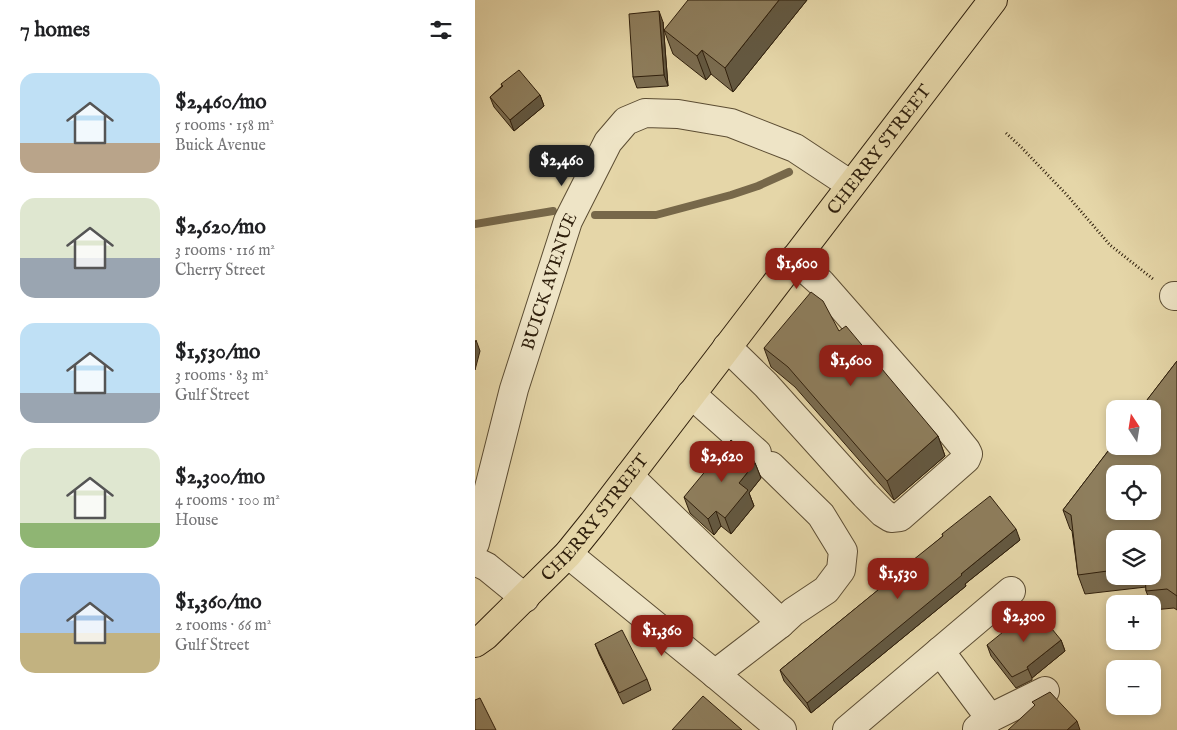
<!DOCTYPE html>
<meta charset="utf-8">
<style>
body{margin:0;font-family:"IM FELL English",serif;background:#f6f6f6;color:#202124;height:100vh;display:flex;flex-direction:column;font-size:19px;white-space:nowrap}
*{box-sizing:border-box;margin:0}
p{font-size:16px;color:#757577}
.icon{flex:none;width:28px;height:28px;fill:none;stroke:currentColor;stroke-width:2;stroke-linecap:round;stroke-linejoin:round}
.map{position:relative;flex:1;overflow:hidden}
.side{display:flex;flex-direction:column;background:#fff;width:475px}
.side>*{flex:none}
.needle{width:32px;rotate:348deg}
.tools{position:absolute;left:631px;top:400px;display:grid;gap:10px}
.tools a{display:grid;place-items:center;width:55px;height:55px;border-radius:10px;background:#fff;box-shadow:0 2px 8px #0003;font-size:25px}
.price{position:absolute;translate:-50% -42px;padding:0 11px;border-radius:10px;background:#8f2418;color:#fff;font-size:16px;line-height:32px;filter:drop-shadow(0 1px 2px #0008)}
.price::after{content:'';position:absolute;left:50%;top:30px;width:15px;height:11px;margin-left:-8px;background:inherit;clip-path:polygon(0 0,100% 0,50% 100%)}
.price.active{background:#222;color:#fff}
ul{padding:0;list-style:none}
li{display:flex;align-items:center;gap:15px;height:125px;padding:0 20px}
li span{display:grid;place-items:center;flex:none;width:140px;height:100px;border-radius:15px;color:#555}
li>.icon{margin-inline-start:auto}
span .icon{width:60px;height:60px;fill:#fffc;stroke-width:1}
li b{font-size:21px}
h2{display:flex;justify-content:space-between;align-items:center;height:60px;padding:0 20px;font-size:21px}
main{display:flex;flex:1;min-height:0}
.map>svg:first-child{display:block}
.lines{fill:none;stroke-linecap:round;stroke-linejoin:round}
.stream{stroke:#77684a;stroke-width:8}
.minor-casing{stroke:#5c4d33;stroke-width:30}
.major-casing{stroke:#2f1f0c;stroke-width:30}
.path{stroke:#2f1f0c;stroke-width:3;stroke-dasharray:1 2.5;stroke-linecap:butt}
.minor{stroke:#eee4c6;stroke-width:28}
.major{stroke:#e5d6a8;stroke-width:28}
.wall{fill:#7a6c50;stroke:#2f1f0c;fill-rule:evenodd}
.shaded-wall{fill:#635841;stroke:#2f1f0c}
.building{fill:#8e7e5d;stroke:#2f1f0c;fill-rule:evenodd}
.labels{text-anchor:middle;stroke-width:4;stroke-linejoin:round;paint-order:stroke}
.street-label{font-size:18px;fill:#2f1f0c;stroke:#eee4c6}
</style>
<main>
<section class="side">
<h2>7 homes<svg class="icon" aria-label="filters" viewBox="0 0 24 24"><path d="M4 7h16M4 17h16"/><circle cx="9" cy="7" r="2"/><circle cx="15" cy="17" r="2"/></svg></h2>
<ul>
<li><span style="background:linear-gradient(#bfe0f5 70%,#b9a48a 0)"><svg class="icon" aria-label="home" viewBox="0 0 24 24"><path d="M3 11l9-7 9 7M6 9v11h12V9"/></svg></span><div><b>$2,460/mo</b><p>5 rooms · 158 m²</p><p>Buick Avenue</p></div></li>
<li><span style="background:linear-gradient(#dfe7d0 60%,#9aa5b1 0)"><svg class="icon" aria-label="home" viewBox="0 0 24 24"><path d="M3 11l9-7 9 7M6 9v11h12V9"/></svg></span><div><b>$2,620/mo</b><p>3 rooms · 116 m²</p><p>Cherry Street</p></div></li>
<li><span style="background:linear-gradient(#bfe0f5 70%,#9aa5b1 0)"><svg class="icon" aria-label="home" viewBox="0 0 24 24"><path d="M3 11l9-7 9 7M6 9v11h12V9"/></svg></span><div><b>$1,530/mo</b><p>3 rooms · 83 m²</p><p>Gulf Street</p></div></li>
<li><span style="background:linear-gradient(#dfe7d0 75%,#8fb573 0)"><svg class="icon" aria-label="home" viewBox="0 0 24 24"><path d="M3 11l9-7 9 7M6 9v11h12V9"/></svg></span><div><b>$2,300/mo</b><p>4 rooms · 100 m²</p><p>House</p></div></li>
<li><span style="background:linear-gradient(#a9c7e8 60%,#c2b280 0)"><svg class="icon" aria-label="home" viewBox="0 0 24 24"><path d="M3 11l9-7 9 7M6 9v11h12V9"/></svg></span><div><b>$1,360/mo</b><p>2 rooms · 66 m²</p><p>Gulf Street</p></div></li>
</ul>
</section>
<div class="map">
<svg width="702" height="730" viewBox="0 0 702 730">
<rect width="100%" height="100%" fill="#e5d6a8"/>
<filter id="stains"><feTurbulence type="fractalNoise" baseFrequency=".004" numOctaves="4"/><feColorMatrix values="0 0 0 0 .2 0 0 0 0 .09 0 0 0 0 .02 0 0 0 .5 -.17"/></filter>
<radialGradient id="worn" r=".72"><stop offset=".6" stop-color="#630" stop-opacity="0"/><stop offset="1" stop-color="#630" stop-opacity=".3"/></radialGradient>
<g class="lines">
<g class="stream">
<path d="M120 215H181L256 195 283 186 314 172"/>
<path d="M0 224 78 211"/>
</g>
<defs>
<g id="minor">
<path d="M699 296H702"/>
<path d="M252 347 291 385 390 495 408 513 416 518 425 517 491 459 493 454 491 450 469 423 346 283 319 259"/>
<path d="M216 394 282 453"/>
<path d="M296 466 346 515 368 551 366 570 351 590 318 612 305 624"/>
<path d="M154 476 296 613 305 624 240 674"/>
<path id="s1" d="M0 543 39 389 93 221 133 142 151 121 170 113 203 114 256 123 320 148 376 185"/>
<path d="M93 554 240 674 307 730"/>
<path d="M0 561 12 567 50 598"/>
<path d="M465 651 515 718"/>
<path d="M502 729 515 718 570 691"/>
<path d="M372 730 536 591"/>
</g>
<g id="major">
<path id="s2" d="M0 643 10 636 93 554 118 523 518 0"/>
</g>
</defs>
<use href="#minor" class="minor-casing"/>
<use href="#major" class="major-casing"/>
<path class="path" d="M531 133 546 147 591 194 635 245 678 279"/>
<use href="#minor" class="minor"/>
<use href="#major" class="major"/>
</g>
<g class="wall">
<path d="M332 0 258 92 236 74 231 80 198 54 189 30Z"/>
<path d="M188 22 193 86 162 88 158 77Z"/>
<path d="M26 84 65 95 69 106 39 131 19 107 15 97 27 86Z"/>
<path d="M364 331 463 436 470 456 419 500 320 387 296 367 289 348Z"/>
<path d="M702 361V610L699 608 678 610V604H676L671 591V587L610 594 603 575 597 531 595 529 588 510ZM640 539 678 576H640Z"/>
<path d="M280 463 286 478 274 493 279 506 256 534 246 526 239 535 215 513 209 497Z"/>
<path d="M467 534 545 540 490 584 491 586 336 713 309 681 305 670 413 582 468 536Z"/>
<path d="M586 640 590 651 557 678V680L541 688 516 656 512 645Z"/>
<path d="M120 644 172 679 176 690 148 704 124 654Z"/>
</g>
<g class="shaded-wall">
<path d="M304 0H332L258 92 250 68Z"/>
<path d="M184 11 188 22 193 86 189 75Z"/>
<path d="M227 50 236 74 231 80 222 56Z"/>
<path d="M65 95 69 106 39 131 35 120Z"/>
<path d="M1 340 5 351 0 370V343Z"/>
<path d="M463 436 470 456 419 500 412 481Z"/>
<path d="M280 463 286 478 274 493 279 506 256 534 250 518 264 483Z"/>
<path d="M241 511 246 526 239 535 233 519Z"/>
<path d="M541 529 545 540 490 584 491 586 336 713 332 703 486 574Z"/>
<path d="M586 640 590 651 557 678 553 669 552 667Z"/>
<path d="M602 721 605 730H592Z"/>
</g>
<g class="building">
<path d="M213 0H304L250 68 227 50 222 56 189 30Z"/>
<path d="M184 11 189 75 158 77 154 14Z"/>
<path d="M44 70 65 95 35 120 15 97 28 86 26 84Z"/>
<path d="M336 292 348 301 364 331 371 326 463 436 412 481 313 367 289 348Z"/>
<path d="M702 361V596L692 589 671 591 670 576H678V539H640V570L603 575 596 515 588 510 640 442V446H678V409H665ZM640 474H678V511H640Z"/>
<path d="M256 440 278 459 280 463 264 483 273 490 250 518 241 511 233 519 209 497Z"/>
<path d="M515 496 541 529 486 574 487 575 332 703 305 670 414 581 413 580 468 536 467 534Z"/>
<path d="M559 607 586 640 552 667 553 669 537 677 512 645Z"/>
<path d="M147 630 172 679 144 693 120 644Z"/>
<path d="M575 692 602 721 592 730H533L560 705 557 702Z"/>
<path d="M228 696 267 730H197Z"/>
<path d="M5 698 21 730H0V700Z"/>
</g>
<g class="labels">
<g class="street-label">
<text dy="6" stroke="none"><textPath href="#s2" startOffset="639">CHERRY STREET</textPath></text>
<text dy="6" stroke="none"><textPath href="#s1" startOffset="272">BUICK AVENUE</textPath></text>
<text dy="6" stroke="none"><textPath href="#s2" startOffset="174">CHERRY STREET</textPath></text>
</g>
</g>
<rect width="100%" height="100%" filter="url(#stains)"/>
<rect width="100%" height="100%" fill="url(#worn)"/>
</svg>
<div class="tools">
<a><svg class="needle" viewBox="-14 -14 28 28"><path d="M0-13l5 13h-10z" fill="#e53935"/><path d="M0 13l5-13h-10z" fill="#757577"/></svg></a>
<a><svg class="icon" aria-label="locate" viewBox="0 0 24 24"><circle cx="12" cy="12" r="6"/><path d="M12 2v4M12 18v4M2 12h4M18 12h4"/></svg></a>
<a><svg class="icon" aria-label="layers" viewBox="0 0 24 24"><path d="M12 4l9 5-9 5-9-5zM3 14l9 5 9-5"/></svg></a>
<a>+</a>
<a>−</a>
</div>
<b class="price active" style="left:87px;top:187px">$2,460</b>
<b class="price" style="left:322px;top:290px">$1,600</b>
<b class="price" style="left:376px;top:387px">$1,600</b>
<b class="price" style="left:247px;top:483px">$2,620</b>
<b class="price" style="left:423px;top:600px">$1,530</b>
<b class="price" style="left:549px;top:643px">$2,300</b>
<b class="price" style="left:187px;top:657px">$1,360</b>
</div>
</main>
